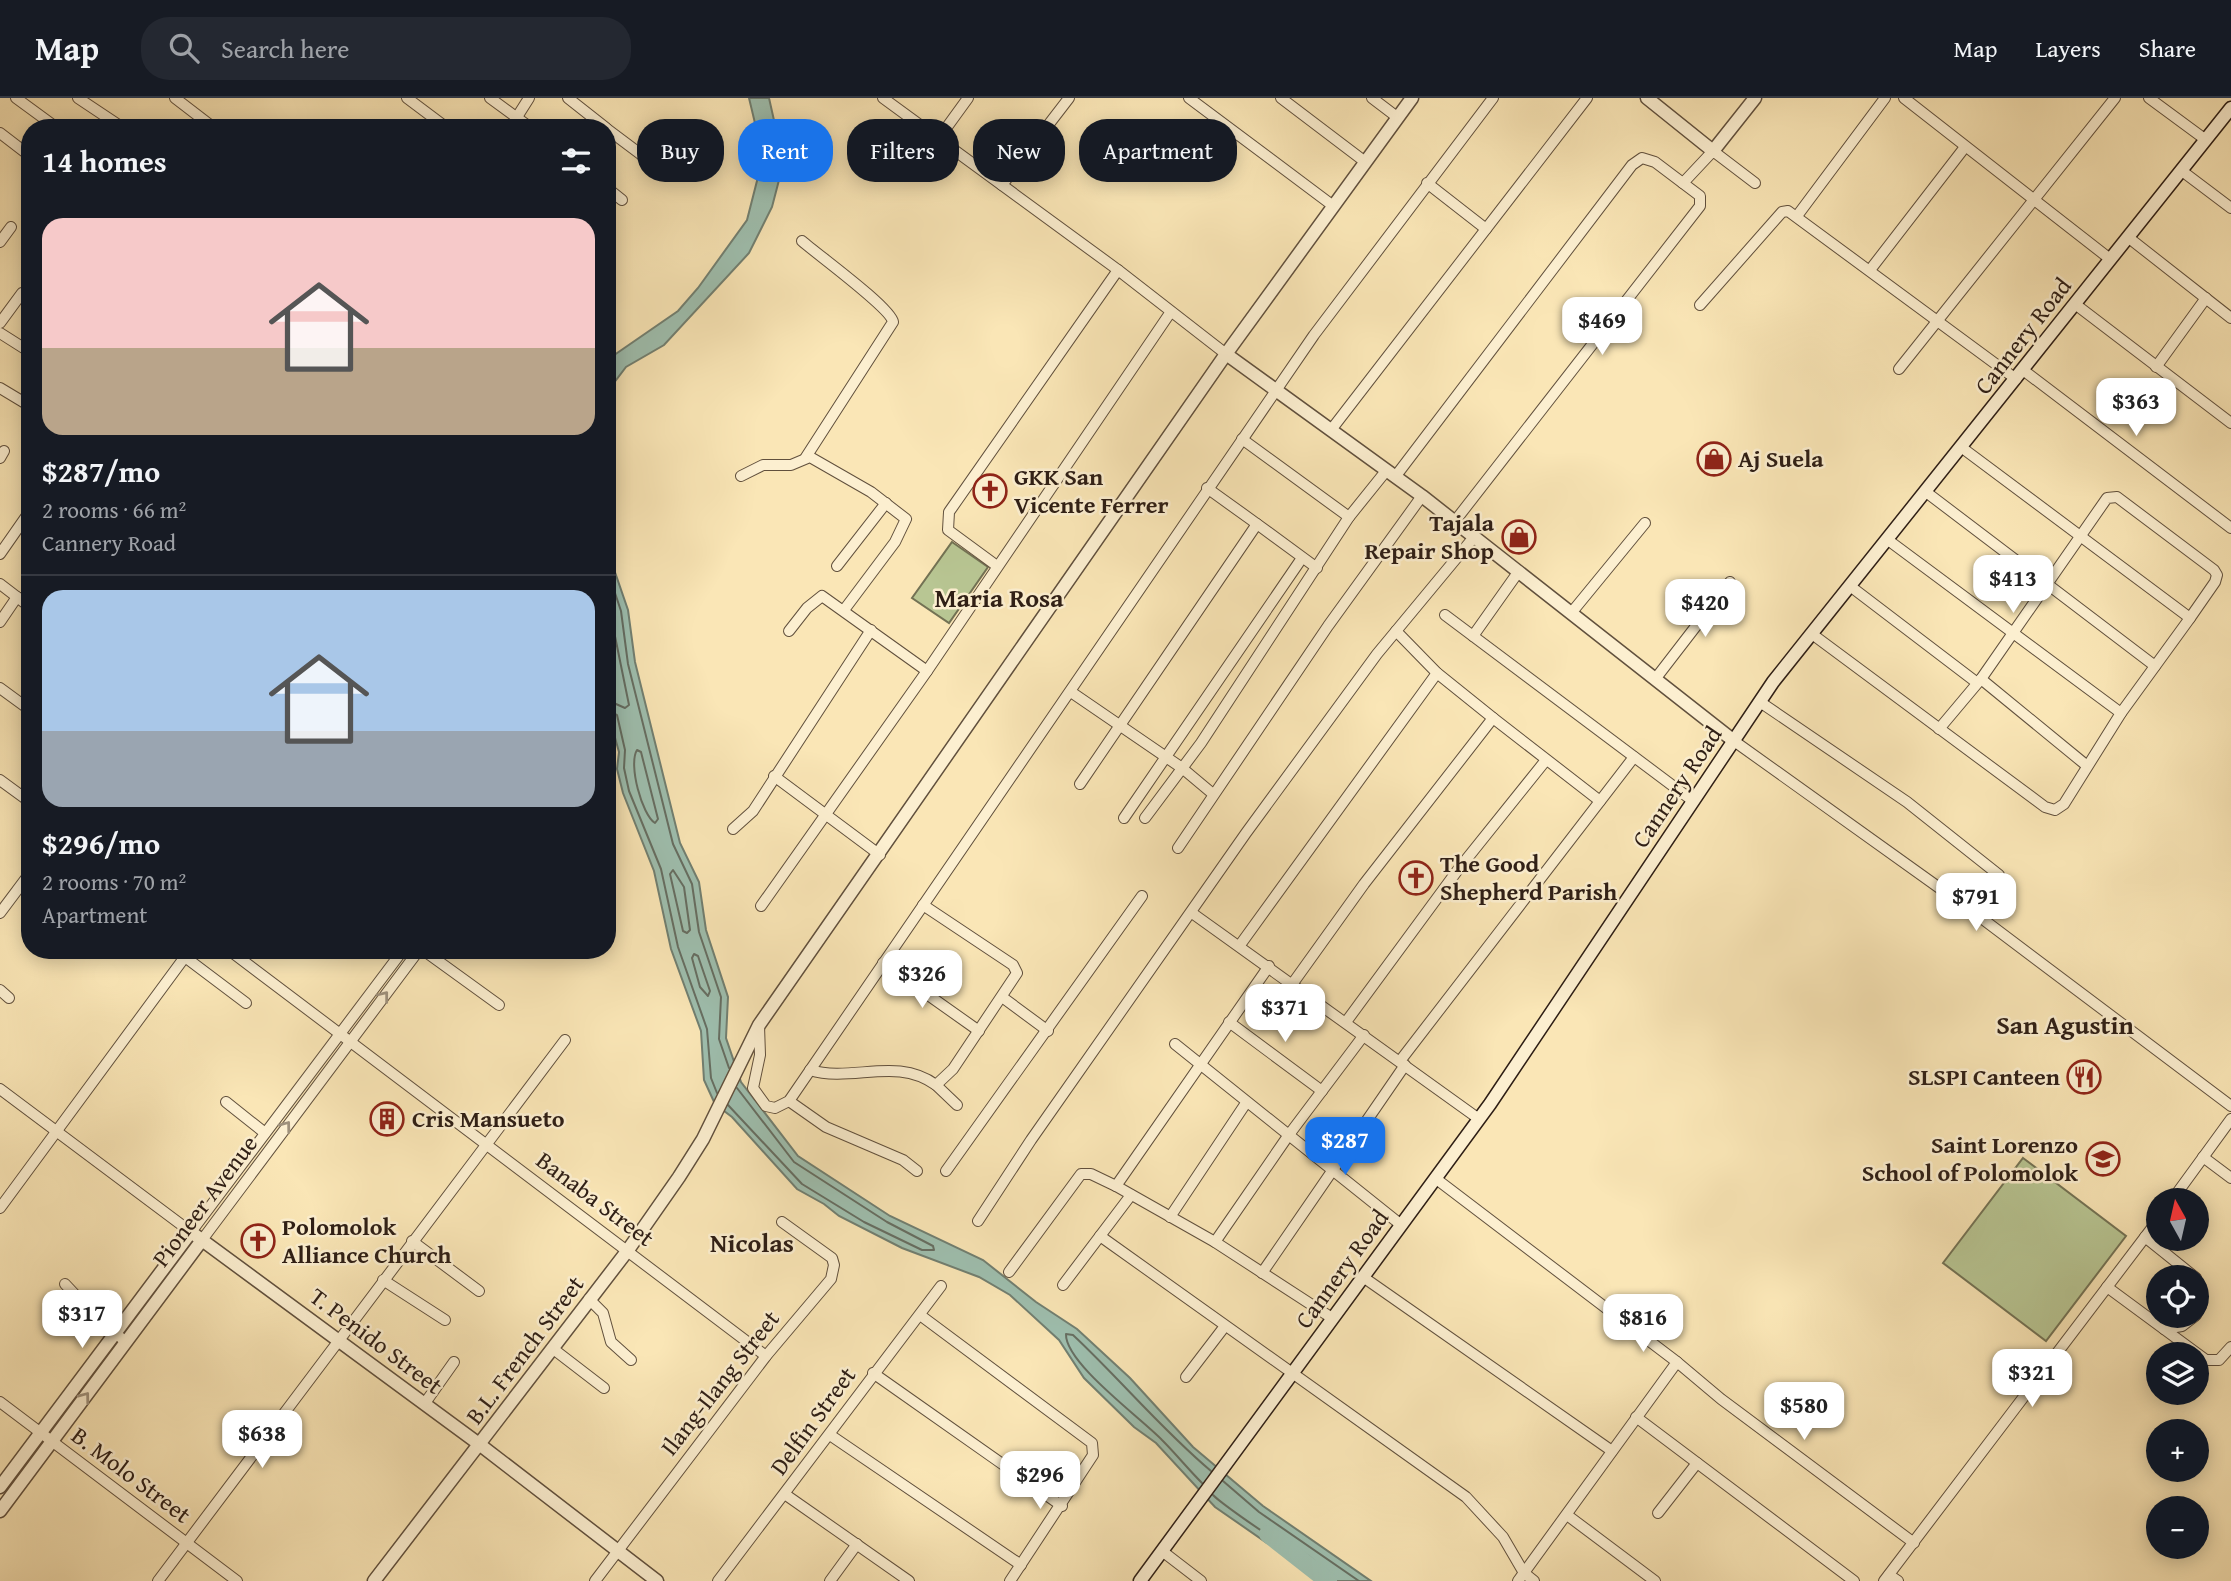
<!DOCTYPE html>
<meta charset="utf-8">
<style>
body{margin:0;font-family:"Gentium Book Plus",serif;background:#242831;color:#f1f3f6;height:100vh;display:flex;flex-direction:column;font-size:26px;white-space:nowrap}
*{box-sizing:border-box;margin:0}
p{font-size:23px;color:#9ea1a6}
.icon{flex:none;width:38px;height:38px;fill:none;stroke:currentColor;stroke-width:2;stroke-linecap:round;stroke-linejoin:round}
.map{position:relative;flex:1;overflow:hidden}
.sheet{position:absolute;left:21px;top:21px;width:595px;height:840px;display:flex;flex-direction:column;background:#171b24;border-radius:28px;box-shadow:0 4px 18px #0003}
.sheet>*{flex:none}
.banner{position:absolute;left:637px;top:21px;width:665px;height:63px;display:flex;gap:14px}
.needle{width:46px;rotate:352deg}
.buttons{position:absolute;left:2146px;top:1090px;display:grid;gap:14px}
.buttons a{display:grid;place-items:center;width:63px;height:63px;border-radius:50%;background:#171b24;box-shadow:0 4px 18px #0003;font-size:35px}
.price{position:absolute;translate:-50% -60px;padding:0 16px;border-radius:14px;background:#fff;color:#222;font-size:23px;line-height:46px;filter:drop-shadow(0 2px 4px #0008)}
.price::after{content:'';position:absolute;left:50%;top:42px;width:21px;height:16px;margin-left:-10px;background:inherit;clip-path:polygon(0 0,100% 0,50% 100%)}
.price.current{background:#1a73e8;color:#fff}
ul{padding:0;list-style:none}
li{display:grid;align-content:center;gap:14px;height:371px;padding:0 21px}
li+li{border-top:2px solid #363941}
li span{display:grid;place-items:center;height:217px;border-radius:21px;color:#555}
li>.icon{margin-inline-start:auto}
span .icon{width:126px;height:126px;fill:#fffc;stroke-width:1}
li b{font-size:30px}
h2{display:flex;justify-content:space-between;align-items:center;height:84px;padding:0 21px;font-size:30px}
.pill{padding:0 24px;border-radius:28px;background:#171b24;box-shadow:0 4px 18px #0003;font-size:24px;line-height:63px}
.pill.current{background:#1a73e8;color:#fff}
header{display:flex;align-items:center;gap:42px;box-sizing:border-box;height:98px;padding:0 35px;background:#171b24;border-bottom:2px solid #363941}
header strong{font-size:33px}
nav{display:flex;gap:38px;margin-inline-start:auto;font-size:24px}
.search{width:490px;height:63px;background:#242831;display:flex;align-items:center;gap:18px;box-sizing:border-box;padding:0 24px;border-radius:28px;color:#9ea1a6;font-size:26px}
.map>svg:first-child{display:block}
.green{fill:#b8c693;stroke:#737254;stroke-width:2}
.water{fill:#9ebfaf;stroke:#717f71;stroke-width:2}
.lines{fill:none;stroke-linecap:round;stroke-linejoin:round}
.shore{stroke:#666e62;stroke-width:2}
.river{stroke:#9ebfaf;stroke-width:18}
.minor-casing{stroke:#61503d;stroke-width:12}
.tertiary-casing{stroke:#61503d;stroke-width:15}
.secondary-casing{stroke:#2e1e15;stroke-width:15}
.minor{stroke:#fcefd0;stroke-width:10}
.tertiary{stroke:#fcefd0;stroke-width:12}
.secondary{stroke:#fcefd0;stroke-width:12}
.oneway{stroke:#9f917c}
.labels{text-anchor:middle;stroke-width:5;stroke-linejoin:round;paint-order:stroke}
.street-label{font-size:24px;fill:#2e1e15;stroke:#fcefd0}
.poi-label{font-size:24px;font-weight:bold;fill:#2e1e15;stroke:#fcefd0;text-anchor:start}
.neighbourhood-label{font-size:26px;font-weight:bold;fill:#2e1e15;stroke:#fcefd0}
</style>
<header>
<strong>Map</strong>
<div class="search"><svg class="icon" aria-label="search" viewBox="0 0 24 24"><circle cx="10" cy="10" r="6"/><path d="M15 15l6 6"/></svg>Search here</div>
<nav><a>Map</a><a>Layers</a><a>Share</a></nav>
</header>
<div class="map">
<svg width="2231" height="1483" viewBox="0 0 2231 1483">
<rect width="100%" height="100%" fill="#fae6b6"/>
<filter id="stains"><feTurbulence type="fractalNoise" baseFrequency=".00286" numOctaves="4"/><feColorMatrix values="0 0 0 0 .2 0 0 0 0 .09 0 0 0 0 .02 0 0 0 .5 -.17"/></filter>
<radialGradient id="worn" r=".72"><stop offset=".6" stop-color="#630" stop-opacity="0"/><stop offset="1" stop-color="#630" stop-opacity=".3"/></radialGradient>
<g class="green">
<path d="M952 444 988 469 949 525 912 500Z"/>
<path d="M2023 1060 2126 1138 2046 1243 1943 1165Z"/>
</g>
<g class="water">
<path d="M749 0H769L782 58 779 82 772 109 749 155 664 247 626 269 607 294V262L678 213 698 190 747 122 759 75 760 46Z"/>
<path d="M607 451 628 512 635 564 680 745 699 784 706 832 728 899 726 940 741 984 798 1058 890 1118 983 1162 1036 1204 1077 1231 1130 1280 1193 1349 1263 1408 1371 1483H1321L1286 1451 1267 1445 1215 1409 1156 1345 1134 1329 1084 1280 1059 1242 1010 1197 979 1179 902 1150 839 1118 824 1106 797 1091 732 1019 715 1006 704 982 701 933 671 851 654 773 623 695 617 671 619 654 607 611Z"/>
</g>
<g class="lines">
<g class="shore">
<path d="M607 471 621 513 628 566 673 746 692 786 699 834 721 899 719 941 729 970"/>
<path d="M607 499 629 607 625 610 607 602"/>
<path d="M607 611 617 617 625 652 624 670 629 693 661 771 678 849 707 931 711 980 717 995"/>
<path d="M637 652 641 654 658 721 655 725C642 717 628 666 637 652Z"/>
<path d="M673 772 684 789 690 832 687 835 683 833 670 776Z"/>
<path d="M694 856 698 858 710 893 708 898 700 889 692 860Z"/>
<path d="M728 1007 802 1086 864 1124 922 1152H934L933 1148 887 1124 794 1064 737 990"/>
<path d="M1223 1383 1259 1414 1359 1483"/>
<path d="M1202 1385C1188 1371 1176 1356 1162 1342 1141 1320 1065 1265 1066 1236L1073 1237C1120 1281 1162 1332 1211 1373"/>
<path d="M1213 1397C1221 1405 1262 1434 1272 1439 1290 1447 1323 1460 1326 1483"/>
</g>
<path class="river" d="M1268 1436 1328 1483"/>
<defs>
<g id="minor">
<path d="M16 0 57 30"/>
<path d="M78 0 123 30"/>
<path d="M175 0 214 30"/>
<path d="M407 0 447 30"/>
<path d="M490 0 531 30"/>
<path d="M568 0 606 30"/>
<path d="M883 0 1118 172 1226 256"/>
<path d="M1189 0 1332 107"/>
<path d="M1281 0 1364 63"/>
<path d="M1372 0 1397 19"/>
<path d="M1904 0 2110 161"/>
<path d="M2149 0 2206 42"/>
<path d="M510 30 529 0"/>
<path d="M607 31 651 64"/>
<path d="M0 35 30 58"/>
<path d="M939 40 968 0"/>
<path d="M2182 73 2231 110"/>
<path d="M1427 85 1486 131"/>
<path d="M1683 85 1713 53 1755 85"/>
<path d="M1002 87 1069 0"/>
<path d="M607 90 622 102"/>
<path d="M1797 118 1885 0"/>
<path d="M2129 140 2231 220"/>
<path d="M802 143C818 157 891 210 893 224L806 359"/>
<path d="M0 144 11 129"/>
<path d="M607 148 609 150"/>
<path d="M1870 172 1965 49"/>
<path d="M2075 206 2231 325"/>
<path d="M1700 207 1782 114 1788 113 2016 281"/>
<path d="M0 225 22 195"/>
<path d="M0 235 30 254"/>
<path d="M2156 269 2206 200"/>
<path d="M1899 271 2115 0"/>
<path d="M2023 272 2231 430"/>
<path d="M0 290 30 308"/>
<path d="M1331 332 1587 0"/>
<path d="M1242 341 1349 419"/>
<path d="M0 360 4 353"/>
<path d="M741 378 763 367H791L810 359 871 394 906 421 895 444 844 512"/>
<path d="M1395 379 1632 67 1642 60 1655 64 1700 98V108L1455 423"/>
<path d="M1926 394 2155 568"/>
<path d="M1257 426 1317 470"/>
<path d="M1888 442 2121 615"/>
<path d="M0 456 30 413"/>
<path d="M837 468 886 405"/>
<path d="M997 468 948 432 949 414 1118 172"/>
<path d="M0 486 30 509"/>
<path d="M1850 488 1976 584"/>
<path d="M1572 514 1645 425"/>
<path d="M1445 517 1693 703"/>
<path d="M0 524 17 499"/>
<path d="M789 533 807 510 822 498 927 573"/>
<path d="M1812 536 2045 709 2055 712 2064 706 2121 615 2190 520 1961 349"/>
<path d="M1473 538 1519 473"/>
<path d="M1656 580 1730 484"/>
<path d="M1981 581 2086 667"/>
<path d="M0 590 30 612"/>
<path d="M1071 594 1182 670 1213 696"/>
<path d="M1760 604 1907 704 1999 777"/>
<path d="M1493 620 1600 703"/>
<path d="M1939 631 1981 581 2107 400 2117 399 2214 472 2217 477 2215 484 2190 520"/>
<path d="M1734 643 1980 819 2231 1008"/>
<path d="M774 678 880 757"/>
<path d="M0 682 30 704"/>
<path d="M1080 686 1257 426 1207 390"/>
<path d="M1124 720 1302 460"/>
<path d="M1145 720 1201 645 1349 419 1386 373"/>
<path d="M733 731 753 713 871 532"/>
<path d="M1178 750 1328 528 1422 398"/>
<path d="M761 808 927 573 1170 215"/>
<path d="M0 815 30 775"/>
<path d="M1192 815 1479 1021"/>
<path d="M1240 847 1437 575"/>
<path d="M229 852 766 1258"/>
<path d="M423 852 499 907"/>
<path d="M185 859 246 905"/>
<path d="M883 865 979 933"/>
<path d="M1269 868 1116 1088 1215 1144 1332 1220"/>
<path d="M1293 885 1364 786 1493 620 1437 575 1396 533"/>
<path d="M0 892 9 900"/>
<path d="M1002 899 1048 933"/>
<path d="M1229 924 1322 993"/>
<path d="M1346 924 1457 773 1546 662"/>
<path d="M759 928 760 957 753 990 766 1008 775 1010 789 1003 1314 237 1493 0"/>
<path d="M1175 946 1400 1126"/>
<path d="M1400 963 1634 659"/>
<path d="M810 972C852 985 896 958 936 987L953 971 1017 875 1013 867 923 807"/>
<path d="M936 987 957 1007"/>
<path d="M0 991 191 1134 403 852"/>
<path d="M789 1003 826 1029 903 1062 917 1073"/>
<path d="M226 1004 265 1035"/>
<path d="M2203 1059 2231 1080"/>
<path d="M946 1073 1142 798"/>
<path d="M1435 1080 1677 1264 1518 1483"/>
<path d="M2172 1102 2231 1021"/>
<path d="M0 1110 190 852"/>
<path d="M1170 1119 1246 1005"/>
<path d="M978 1123 1031 1042 1246 735 1377 556 1474 439"/>
<path d="M1100 1138 1466 1399 1503 1439 1524 1475 1534 1483"/>
<path d="M2145 1139 2196 1180"/>
<path d="M202 1142 419 852"/>
<path d="M412 1143 479 1193"/>
<path d="M1215 1144 1288 1038 1364 937"/>
<path d="M1009 1174 1081 1076H1091L1116 1088"/>
<path d="M1262 1175 1405 967"/>
<path d="M1363 1179 1612 1353"/>
<path d="M2196 1181 2202 1205 2196 1217"/>
<path d="M383 1182 445 1222"/>
<path d="M65 1186 96 1219 126 1244"/>
<path d="M1063 1187 1131 1097"/>
<path d="M2107 1189 2206 1262H2219L2231 1249"/>
<path d="M589 1201 603 1215 611 1244 631 1262"/>
<path d="M920 1217 1092 1345 1093 1357 1010 1483"/>
<path d="M2164 1231 2182 1228 2195 1218"/>
<path d="M552 1250 604 1290"/>
<path d="M1677 1264 1721 1301 1914 1445"/>
<path d="M873 1275 1062 1408"/>
<path d="M1186 1279 1225 1228"/>
<path d="M0 1304 237 1483"/>
<path d="M425 1305 454 1264"/>
<path d="M1636 1319 1854 1483"/>
<path d="M830 1337 1021 1467"/>
<path d="M786 1397 909 1483"/>
<path d="M1658 1415 1697 1365"/>
<path d="M1567 1417 1655 1483"/>
<path d="M1162 1453 1201 1483"/>
<path d="M1889 1477 1898 1483"/>
<path d="M158 1483 565 942"/>
<path d="M595 1483 766 1258 831 1181 834 1167 832 1160 782 1124"/>
<path d="M718 1483 941 1188"/>
<path d="M830 1483 857 1446"/>
<path d="M1884 1483 2158 1122"/>
</g>
<g id="tertiary">
<path d="M1647 0 1713 53 1755 0"/>
<path d="M1226 256 1422 398 1734 643"/>
<path d="M0 1389 191 1134 479 1346 657 1483"/>
<path d="M0 1413 202 1142"/>
<path d="M374 1483 628 1152 679 1079 703 1041 759 927 1226 256 1412 0"/>
</g>
<path id="secondary" d="M1140 1483 1490 1006 1773 584 2231 10"/>
</defs>
<use href="#minor" class="minor-casing"/>
<use href="#tertiary" class="tertiary-casing"/>
<use href="#secondary" class="secondary-casing"/>
<use href="#minor" class="minor"/>
<use href="#tertiary" class="tertiary"/>
<use href="#secondary" class="secondary"/>
</g>
<defs><path id="oneway-chevron" d="M-2-3.5L2.5 0L-2 3.5" fill="none" stroke-width="1.6" stroke-linecap="round" stroke-linejoin="round" transform="scale(1.75)"/></defs>
<g class="oneway">
<use href="#oneway-chevron" transform="translate(384 898) rotate(-52)"/>
<use href="#oneway-chevron" transform="translate(286 1028) rotate(-53)"/>
<use href="#oneway-chevron" transform="translate(85 1299) rotate(-53)"/>
</g>
<defs>
<symbol id="shop-ring" viewBox="-11 -11 22 22"><circle r="9.5" fill="#fcefd0" stroke="#8f2418" stroke-width="1.5"/><path d="M-5-2.5h2.3a2.7 3.5 0 0 1 5.4 0H5L5.5 6h-11ZM-1.5-2.5h3a1.5 2.3 0 0 0-3 0Z" fill="#8f2418"/></symbol>
<symbol id="church-ring" viewBox="-11 -11 22 22"><circle r="9.5" fill="#fcefd0" stroke="#8f2418" stroke-width="1.5"/><path d="M-1.2-6h2.4v3.5h3.3v2.4h-3.3V6h-2.4V-.1h-3.3v-2.4h3.3Z" fill="#8f2418"/></symbol>
<symbol id="restaurant-ring" viewBox="-11 -11 22 22"><circle r="9.5" fill="#fcefd0" stroke="#8f2418" stroke-width="1.5"/><path d="M-5-6h1v4h1v-4h1v4h1v-4h1v5L-1.5 .5V6h-2V.5L-5-1ZM5-6V6H3V1.5H1.5Q1.5-4 5-6Z" fill="#8f2418"/></symbol>
<symbol id="building-ring" viewBox="-11 -11 22 22"><circle r="9.5" fill="#fcefd0" stroke="#8f2418" stroke-width="1.5"/><path d="M-4-6H4V6H1V3H-1V6H-4ZM-2.5-4.3h1.7v1.8h-1.7ZM.8-4.3h1.7v1.8H.8ZM-2.5-1h1.7V.8h-1.7ZM.8-1h1.7V.8H.8Z" fill="#8f2418"/></symbol>
<symbol id="school-ring" viewBox="-11 -11 22 22"><circle r="9.5" fill="#fcefd0" stroke="#8f2418" stroke-width="1.5"/><path d="M0-5L7-2L0 1L-7-2ZM-4 1L0 2.5L4 1V4Q0 6-4 4Z" fill="#8f2418"/></symbol>
</defs>
<g fill-rule="evenodd">
<use href="#shop-ring" x="1695" y="342" width="38" height="38"/>
<use href="#church-ring" x="971" y="374" width="38" height="38"/>
<use href="#shop-ring" x="1500" y="420" width="38" height="38"/>
<use href="#church-ring" x="1397" y="761" width="38" height="38"/>
<use href="#restaurant-ring" x="2065" y="960" width="38" height="38"/>
<use href="#building-ring" x="368" y="1002" width="38" height="38"/>
<use href="#school-ring" x="2084" y="1042" width="38" height="38"/>
<use href="#church-ring" x="239" y="1124" width="38" height="38"/>
</g>
<g class="labels">
<g class="street-label">
<text transform="translate(2023 238) rotate(-52)" y="8">Cannery Road</text>
<text transform="translate(1677 689) rotate(-56)" y="8">Cannery Road</text>
<text transform="translate(595 1101) rotate(37)" y="8">Banaba Street</text>
<text transform="translate(205 1103) rotate(-53)" y="8">Pioneer Avenue</text>
<text transform="translate(1342 1171) rotate(-54)" y="8">Cannery Road</text>
<text transform="translate(376 1243) rotate(37)" y="8">T. Penido Street</text>
<text transform="translate(525 1252) rotate(-53)" y="8">B.L. French Street</text>
<text transform="translate(720 1285) rotate(-52)" y="8">Ilang-Ilang Street</text>
<text transform="translate(813 1323) rotate(-54)" y="8">Delfin Street</text>
<text transform="translate(131 1377) rotate(37)" y="8">B. Molo Street</text>
</g>
<g class="poi-label">
<text x="1738" y="369">Aj Suela</text>
<text x="1014" y="387">GKK San<tspan x="1014" dy="28">Vicente Ferrer</tspan></text>
<text x="1494" y="433" text-anchor="end">Tajala<tspan x="1494" dy="28">Repair Shop</tspan></text>
<text x="1440" y="774">The Good<tspan x="1440" dy="28">Shepherd Parish</tspan></text>
<text x="2060" y="987" text-anchor="end">SLSPI Canteen</text>
<text x="412" y="1029">Cris Mansueto</text>
<text x="2078" y="1055" text-anchor="end">Saint Lorenzo<tspan x="2078" dy="28">School of Polomolok</tspan></text>
<text x="282" y="1137">Polomolok<tspan x="282" dy="28">Alliance Church</tspan></text>
</g>
<g class="neighbourhood-label">
<text x="999" y="509">Maria Rosa</text>
<text x="2065" y="936">San Agustin</text>
<text x="752" y="1154">Nicolas</text>
</g>
</g>
<rect width="100%" height="100%" filter="url(#stains)"/>
<rect width="100%" height="100%" fill="url(#worn)"/>
</svg>
<div class="buttons">
<a><svg class="needle" viewBox="-14 -14 28 28"><path d="M0-13l5 13h-10z" fill="#e53935"/><path d="M0 13l5-13h-10z" fill="#9ea1a6"/></svg></a>
<a><svg class="icon" aria-label="locate" viewBox="0 0 24 24"><circle cx="12" cy="12" r="6"/><path d="M12 2v4M12 18v4M2 12h4M18 12h4"/></svg></a>
<a><svg class="icon" aria-label="layers" viewBox="0 0 24 24"><path d="M12 4l9 5-9 5-9-5zM3 14l9 5 9-5"/></svg></a>
<a>+</a>
<a>−</a>
</div>
<b class="price" style="left:1602px;top:259px">$469</b>
<b class="price" style="left:2136px;top:340px">$363</b>
<b class="price" style="left:2013px;top:517px">$413</b>
<b class="price" style="left:1705px;top:541px">$420</b>
<b class="price" style="left:1976px;top:835px">$791</b>
<b class="price" style="left:922px;top:912px">$326</b>
<b class="price" style="left:1285px;top:946px">$371</b>
<b class="price current" style="left:1345px;top:1079px">$287</b>
<b class="price" style="left:82px;top:1252px">$317</b>
<b class="price" style="left:1643px;top:1256px">$816</b>
<b class="price" style="left:2032px;top:1311px">$321</b>
<b class="price" style="left:1804px;top:1344px">$580</b>
<b class="price" style="left:262px;top:1372px">$638</b>
<b class="price" style="left:1040px;top:1413px">$296</b>
<div class="banner">
<a class="pill">Buy</a>
<a class="pill current">Rent</a>
<a class="pill">Filters</a>
<a class="pill">New</a>
<a class="pill">Apartment</a>
</div>
<section class="sheet">
<h2>14 homes<svg class="icon" aria-label="filters" viewBox="0 0 24 24"><path d="M4 7h16M4 17h16"/><circle cx="9" cy="7" r="2"/><circle cx="15" cy="17" r="2"/></svg></h2>
<ul>
<li><span style="background:linear-gradient(#f6c9c9 60%,#b9a48a 0)"><svg class="icon" aria-label="home" viewBox="0 0 24 24"><path d="M3 11l9-7 9 7M6 9v11h12V9"/></svg></span><div><b>$287/mo</b><p>2 rooms · 66 m²</p><p>Cannery Road</p></div></li>
<li><span style="background:linear-gradient(#a9c7e8 65%,#9aa5b1 0)"><svg class="icon" aria-label="home" viewBox="0 0 24 24"><path d="M3 11l9-7 9 7M6 9v11h12V9"/></svg></span><div><b>$296/mo</b><p>2 rooms · 70 m²</p><p>Apartment</p></div></li>
</ul>
</section>
</div>
